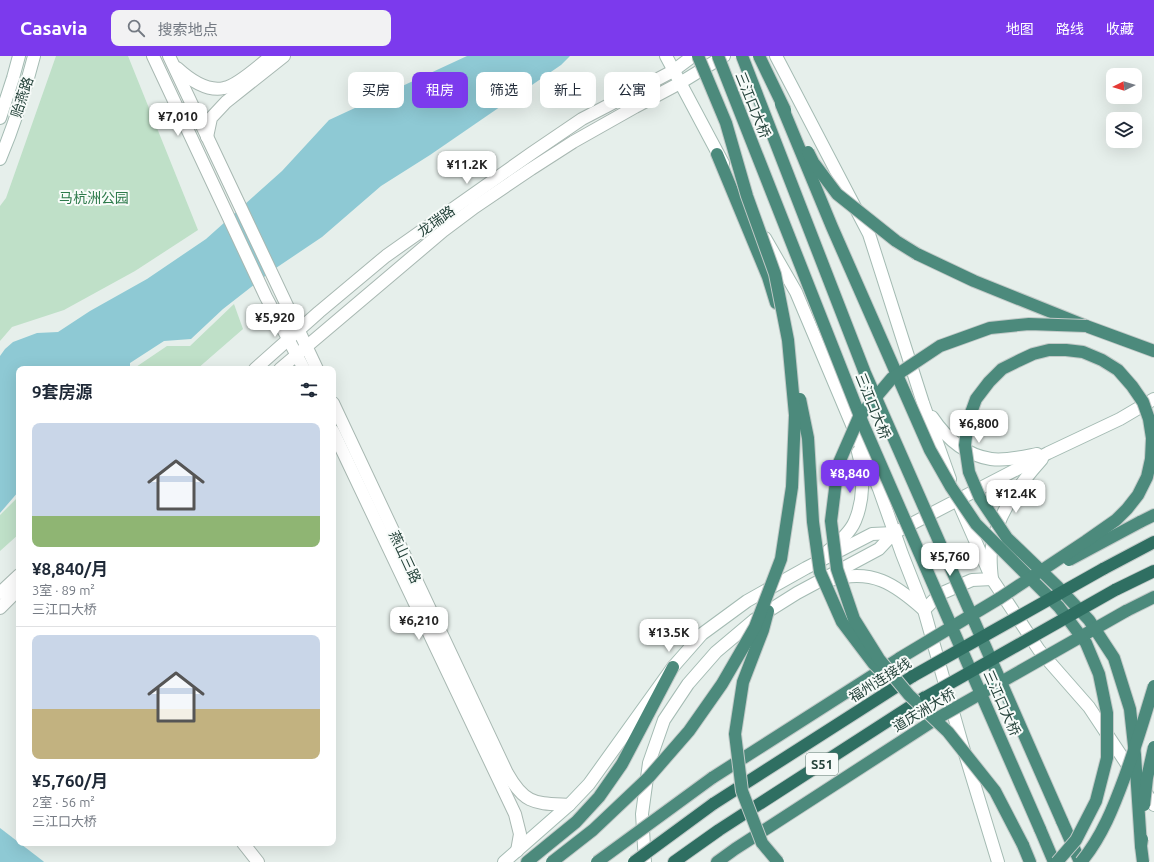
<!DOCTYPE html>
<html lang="zh">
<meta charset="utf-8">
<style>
body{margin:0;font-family:Ubuntu,"Noto Sans SC",sans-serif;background:#f2f2f3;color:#1f2937;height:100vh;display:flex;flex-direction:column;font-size:15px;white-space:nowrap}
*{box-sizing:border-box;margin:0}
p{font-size:13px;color:#747a83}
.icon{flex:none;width:22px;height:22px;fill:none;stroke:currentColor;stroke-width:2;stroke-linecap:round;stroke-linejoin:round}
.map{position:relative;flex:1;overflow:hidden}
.side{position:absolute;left:16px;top:310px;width:320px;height:480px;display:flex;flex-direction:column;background:#fff;border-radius:8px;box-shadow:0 4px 16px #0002}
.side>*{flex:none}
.banner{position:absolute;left:348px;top:16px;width:380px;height:36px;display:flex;gap:8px}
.needle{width:26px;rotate:265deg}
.tools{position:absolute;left:1106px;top:12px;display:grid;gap:8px}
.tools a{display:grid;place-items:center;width:36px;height:36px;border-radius:8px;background:#fff;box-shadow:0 4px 16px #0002;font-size:20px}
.price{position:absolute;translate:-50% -34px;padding:0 9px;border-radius:8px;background:#fff;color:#222;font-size:13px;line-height:26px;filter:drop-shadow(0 1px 2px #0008)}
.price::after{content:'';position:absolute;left:50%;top:24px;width:12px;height:9px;margin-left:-6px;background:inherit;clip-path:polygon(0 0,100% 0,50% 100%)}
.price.current{background:#7c3aed;color:#fff}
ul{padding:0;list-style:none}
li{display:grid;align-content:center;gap:8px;height:212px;padding:0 16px}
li+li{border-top:1px solid #e0e1e3}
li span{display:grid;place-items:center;height:124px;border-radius:8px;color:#555}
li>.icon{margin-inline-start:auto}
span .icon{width:72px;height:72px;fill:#fffc;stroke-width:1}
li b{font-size:17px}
h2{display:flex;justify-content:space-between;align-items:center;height:48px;padding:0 16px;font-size:17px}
.pill{padding:0 14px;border-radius:8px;background:#fff;box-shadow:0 4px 16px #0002;font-size:14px;line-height:36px}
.pill.current{background:#7c3aed;color:#fff}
header{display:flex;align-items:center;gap:24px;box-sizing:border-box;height:56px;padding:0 20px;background:#7c3aed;color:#fff}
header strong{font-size:19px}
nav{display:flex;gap:22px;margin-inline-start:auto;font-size:14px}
.search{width:280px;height:36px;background:#f2f2f3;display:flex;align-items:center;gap:10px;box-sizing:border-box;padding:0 14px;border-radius:8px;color:#747a83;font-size:15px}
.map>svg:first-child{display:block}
.green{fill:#bfe0c8}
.water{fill:#8ec9d4}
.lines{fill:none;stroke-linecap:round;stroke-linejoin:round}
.tertiary-casing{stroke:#a8b8b2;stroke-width:14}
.secondary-casing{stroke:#a4bbb3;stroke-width:14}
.trunk-casing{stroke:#c2cac8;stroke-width:14}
.motorway-casing{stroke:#c2cac8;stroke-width:14}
.tertiary{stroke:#fff;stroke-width:12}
.secondary{stroke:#fff;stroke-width:12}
.trunk{stroke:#4c8a7c;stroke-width:12}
.motorway{stroke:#2f6f62;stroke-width:12}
.trunk-bridge-casing{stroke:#c2cac8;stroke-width:14;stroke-linecap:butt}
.motorway-bridge-casing{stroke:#c2cac8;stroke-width:14;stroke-linecap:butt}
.trunk-bridge{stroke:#4c8a7c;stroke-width:12}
.motorway-bridge{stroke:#2f6f62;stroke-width:12}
.labels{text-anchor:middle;stroke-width:4;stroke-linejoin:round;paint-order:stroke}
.shield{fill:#f7fbf9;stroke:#637a73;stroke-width:1}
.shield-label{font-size:13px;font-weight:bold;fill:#24423a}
.street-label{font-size:14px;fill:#24423a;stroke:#f7fbf9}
.park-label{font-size:14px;fill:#2d7a4b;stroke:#f7fbf9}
</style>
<header>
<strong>Casavia</strong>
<div class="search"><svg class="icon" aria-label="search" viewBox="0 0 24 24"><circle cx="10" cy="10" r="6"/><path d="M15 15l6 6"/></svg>搜索地点</div>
<nav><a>地图</a><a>路线</a><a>收藏</a></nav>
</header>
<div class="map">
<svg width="1154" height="806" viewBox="0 0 1154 806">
<rect width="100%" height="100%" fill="#e6efeb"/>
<g class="green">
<path d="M56 0H128L198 174 135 215 64 254 12 271 0 285V150L6 142Z"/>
<path d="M234 248 243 273 197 313H133L167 290H190Z"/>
<path d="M19 438V478L0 495V459L17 442Z"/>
</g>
<g class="water">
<path d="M467 0H570L561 9 430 99 381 130 322 181 273 214 223 253 191 283 164 285 130 307V313H19V435L0 457V300L5 293 13 286 37 277 58 276 90 255 147 223 206 183 282 115 329 64Z"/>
<path d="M0 772 43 805 44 806H0Z"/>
</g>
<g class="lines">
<defs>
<g id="tertiary">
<path d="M153 0 266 241 304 313"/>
<path d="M169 0 317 313"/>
<path d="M177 12C189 23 206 36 224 32 237 30 260 9 271 0"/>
<path d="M207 81 211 62 226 46 284 0"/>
<path d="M255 313 319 256 386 200 532 97 582 63 607 50 673 15"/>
<path d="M280 313 443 175 475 151 531 113 573 86 635 51 680 27"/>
<path d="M333 347 507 717C525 749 535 747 569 749"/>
<path d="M333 375 515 758 520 778 517 795"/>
<path d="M0 537 19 519"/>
<path d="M0 552 19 533"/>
<path d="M243 787 258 806"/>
</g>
<g id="secondary">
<path d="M666 0 723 107"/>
<path d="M776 0 869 178 923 347 950 423"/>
<path d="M673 15 693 0"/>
<path d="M680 27 724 0"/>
<path d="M0 62 13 22 19 0"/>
<path d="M0 103C14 70 25 35 34 0"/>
<path d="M765 182 796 236 879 433 902 498 924 554 962 688 998 806"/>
<path d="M932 361C946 382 965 399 991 403 1006 405 1022 401 1037 398"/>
<path d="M960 450 992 523 1039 594 1089 651 1154 749"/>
<path d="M828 495C838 487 850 477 855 465 864 444 864 418 858 396"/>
<path d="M831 524C872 512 895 528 924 554L940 538 972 524 992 523C991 514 990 505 991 496 996 459 1018 430 1042 403"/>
<path d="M504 806 569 749 589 728 673 611 702 578 747 545 806 512 872 478 894 477"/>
<path d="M645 806 642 758 649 707 664 664 688 628 716 596 754 564 797 537 879 493 894 477 1048 397 1120 363 1154 343"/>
</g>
<g id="trunk">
<path d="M717 98 768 221 776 247"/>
<path d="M917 198 974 225 1086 270 1154 295"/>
<path d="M1140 466 1154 459"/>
<path d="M1126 555 1154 541"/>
<path d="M712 722 900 602"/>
<path d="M1062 765 1080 806"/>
<path d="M1040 773 1054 806"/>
<path d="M1023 789 1030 806"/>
<path d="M527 806 576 766 599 741 622 708 673 611"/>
<path d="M717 806 735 793 936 663"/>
</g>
<g id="motorway">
<path d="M1103 513 1154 486"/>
<path d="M1115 534 1154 515"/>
<path d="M713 748 913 620"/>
<path d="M674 806 719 774 925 641"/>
</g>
</defs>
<use href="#tertiary" class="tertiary-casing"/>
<use href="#secondary" class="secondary-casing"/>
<use href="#trunk" class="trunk-casing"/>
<use href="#motorway" class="motorway-casing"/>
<use href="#tertiary" class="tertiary"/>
<use href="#secondary" class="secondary"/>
<use href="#trunk" class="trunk"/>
<use href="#motorway" class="motorway"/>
<defs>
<g id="trunk-bridge">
<path d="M718 0 863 368 1040 773"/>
<path d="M742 0 865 317 1062 765"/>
<path d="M759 0 785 54"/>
<path d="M781 48 832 171 930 394 951 431 976 468 1059 551 1086 587 1099 618 1107 657V702L1096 745 1076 784 1057 806"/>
<path d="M808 96 813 106 837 138 896 185 917 198"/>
<path d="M800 343 808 382 813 466 820 516 842 566 873 607 881 615"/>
<path d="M1069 504 1140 466"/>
<path d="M768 555 763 574 743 626 735 678 742 735 762 787 778 806"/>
<path d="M900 602 1000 542 1086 485 1116 464 1127 453 1138 439 1147 421 1151 403 1152 382 1149 363 1143 346 1132 330 1118 314 1102 304 1083 296 1066 294H1049L1033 298 1018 305 1002 313 989 326 976 343 968 365 965 389 969 416 980 442 1007 482 1058 531 1089 564 1114 602 1130 653 1135 699 1141 790"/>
<path d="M936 663 1126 555"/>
<path d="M1144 749 1147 722 1154 691"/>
<path d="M1142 783 1141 790 1143 806"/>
<path d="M1023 789 995 735 948 676 909 639 879 603 854 563 837 513 831 465 838 409 859 361 892 322 940 290 990 272 1029 268 1086 270"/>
<path d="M552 806 593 774 649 721 689 675 722 628 755 571 781 503 792 431 795 359 788 284 775 218 747 140 726 67 698 0"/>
<path d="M597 806 712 722"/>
<path d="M1081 806C1102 781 1114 750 1125 720 1136 690 1145 660 1154 630"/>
</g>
<g id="motorway-bridge">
<path d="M913 620 1103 513"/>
<path d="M926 641 1115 534"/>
<path d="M634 806 713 748"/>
</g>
</defs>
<use href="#trunk-bridge" class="trunk-bridge-casing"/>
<use href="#motorway-bridge" class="motorway-bridge-casing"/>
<use href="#trunk-bridge" class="trunk-bridge"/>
<use href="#motorway-bridge" class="motorway-bridge"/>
</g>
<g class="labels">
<rect class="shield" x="806" y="697" width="32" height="22" rx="3"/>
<g class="shield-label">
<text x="822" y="713">S51</text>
</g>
<g class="street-label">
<text transform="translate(22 41) rotate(-72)" y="5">贻燕路</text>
<text transform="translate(753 49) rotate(68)" y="5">三江口大桥</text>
<text transform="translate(436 165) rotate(-35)" y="5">龙瑞路</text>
<text transform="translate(873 350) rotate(68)" y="5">三江口大桥</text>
<text transform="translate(405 501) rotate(65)" y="5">燕山三路</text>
<text transform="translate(880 624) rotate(-32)" y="5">福州连接线</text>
<text transform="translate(1002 647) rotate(66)" y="5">三江口大桥</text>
<text transform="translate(924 654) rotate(-31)" y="5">道庆洲大桥</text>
</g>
<g class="park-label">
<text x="94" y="147">马杭洲公园</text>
</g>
</g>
</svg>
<div class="tools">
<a><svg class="needle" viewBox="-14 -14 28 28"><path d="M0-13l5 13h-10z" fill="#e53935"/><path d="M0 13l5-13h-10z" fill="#747a83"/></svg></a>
<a><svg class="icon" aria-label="layers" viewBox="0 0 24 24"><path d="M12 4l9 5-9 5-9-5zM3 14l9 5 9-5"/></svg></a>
</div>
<b class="price" style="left:178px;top:81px">¥7,010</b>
<b class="price" style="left:467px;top:129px">¥11.2K</b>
<b class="price" style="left:275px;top:282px">¥5,920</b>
<b class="price" style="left:979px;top:388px">¥6,800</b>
<b class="price current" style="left:850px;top:438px">¥8,840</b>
<b class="price" style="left:1016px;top:458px">¥12.4K</b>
<b class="price" style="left:950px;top:521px">¥5,760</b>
<b class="price" style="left:419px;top:585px">¥6,210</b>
<b class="price" style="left:669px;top:597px">¥13.5K</b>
<div class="banner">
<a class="pill">买房</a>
<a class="pill current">租房</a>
<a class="pill">筛选</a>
<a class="pill">新上</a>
<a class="pill">公寓</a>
</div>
<section class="side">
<h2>9套房源<svg class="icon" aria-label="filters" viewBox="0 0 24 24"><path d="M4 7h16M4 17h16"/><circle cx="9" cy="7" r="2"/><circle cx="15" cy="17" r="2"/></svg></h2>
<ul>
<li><span style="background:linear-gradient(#c9d6e8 75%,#8fb573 0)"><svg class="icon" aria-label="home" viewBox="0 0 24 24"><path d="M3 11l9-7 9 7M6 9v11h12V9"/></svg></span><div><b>¥8,840/月</b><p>3室 · 89 m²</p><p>三江口大桥</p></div></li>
<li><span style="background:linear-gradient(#c9d6e8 60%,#c2b280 0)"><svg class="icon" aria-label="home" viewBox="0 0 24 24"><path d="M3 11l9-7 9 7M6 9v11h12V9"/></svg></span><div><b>¥5,760/月</b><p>2室 · 56 m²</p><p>三江口大桥</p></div></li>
</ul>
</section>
</div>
